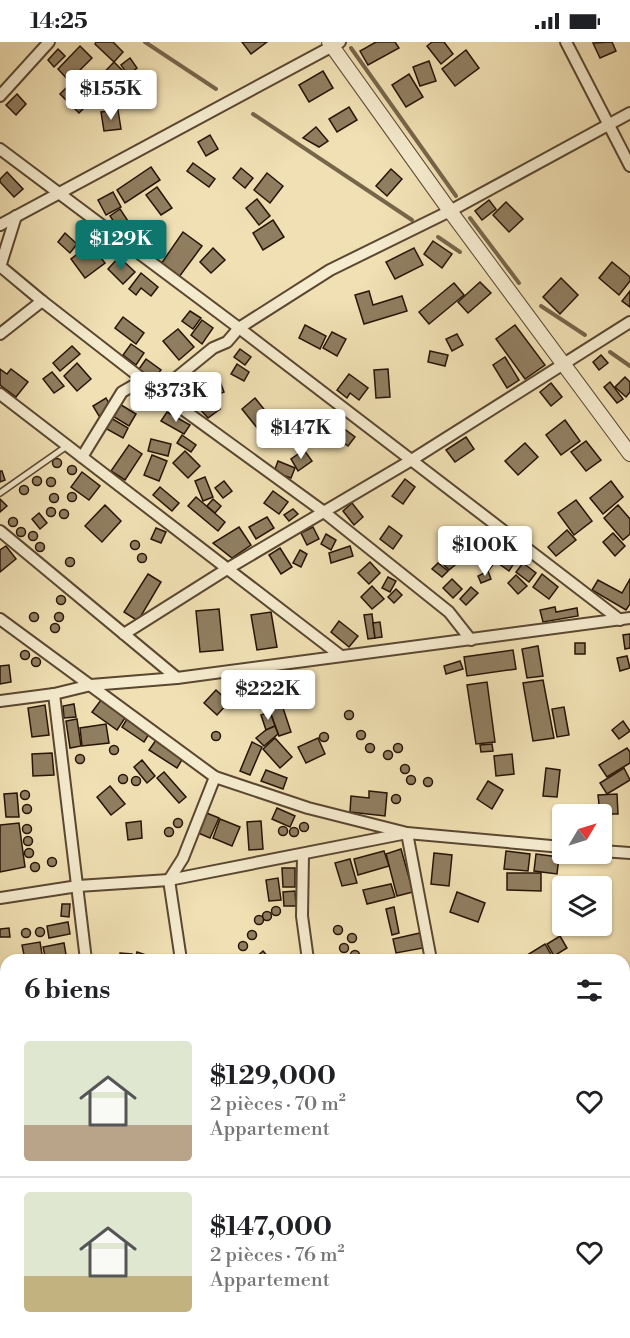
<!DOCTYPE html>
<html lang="fr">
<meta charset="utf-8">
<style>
body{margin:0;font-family:"Libre Bodoni",serif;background:#f2f2f2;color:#202124;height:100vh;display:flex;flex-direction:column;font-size:22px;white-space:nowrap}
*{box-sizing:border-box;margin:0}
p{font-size:20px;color:#757577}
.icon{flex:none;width:33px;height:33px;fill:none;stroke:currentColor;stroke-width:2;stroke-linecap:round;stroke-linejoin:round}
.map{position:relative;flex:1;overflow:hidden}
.details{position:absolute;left:0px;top:912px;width:630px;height:384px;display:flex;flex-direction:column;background:#fff;border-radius:18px 18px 0 0;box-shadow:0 2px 4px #0004}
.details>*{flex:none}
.needle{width:39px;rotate:52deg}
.tools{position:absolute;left:552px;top:762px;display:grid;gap:12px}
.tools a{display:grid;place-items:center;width:60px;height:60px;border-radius:6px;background:#fff;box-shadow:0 2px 4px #0004;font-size:30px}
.price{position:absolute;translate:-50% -51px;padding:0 14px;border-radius:6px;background:#fff;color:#222;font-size:20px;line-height:39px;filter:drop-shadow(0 2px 3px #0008)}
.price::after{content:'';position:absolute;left:50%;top:36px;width:18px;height:14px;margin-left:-9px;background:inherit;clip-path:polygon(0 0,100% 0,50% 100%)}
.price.active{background:#0f766e;color:#fff}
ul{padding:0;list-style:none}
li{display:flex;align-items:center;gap:18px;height:150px;padding:0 24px}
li+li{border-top:2px solid #e0e0e0}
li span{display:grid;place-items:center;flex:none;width:168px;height:120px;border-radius:6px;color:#555}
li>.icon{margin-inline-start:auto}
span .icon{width:72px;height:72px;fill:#fffc;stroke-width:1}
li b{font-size:26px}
h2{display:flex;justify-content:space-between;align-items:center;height:72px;padding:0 24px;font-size:26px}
.status{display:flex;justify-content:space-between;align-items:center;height:42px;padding:0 30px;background:#fff;direction:ltr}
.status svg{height:16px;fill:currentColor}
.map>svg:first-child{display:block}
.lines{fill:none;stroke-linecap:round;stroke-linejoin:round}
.stream{stroke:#77654a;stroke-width:4}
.building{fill:#907e60;stroke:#281406;stroke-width:1.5}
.service-casing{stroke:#5a4731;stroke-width:8}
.minor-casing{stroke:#5a4731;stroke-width:14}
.tertiary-casing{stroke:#5a4731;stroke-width:16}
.service{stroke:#f5ebce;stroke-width:5}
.minor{stroke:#f5ebce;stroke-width:10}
.tertiary{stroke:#f5ebce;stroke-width:14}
</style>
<div class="status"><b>14:25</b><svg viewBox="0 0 49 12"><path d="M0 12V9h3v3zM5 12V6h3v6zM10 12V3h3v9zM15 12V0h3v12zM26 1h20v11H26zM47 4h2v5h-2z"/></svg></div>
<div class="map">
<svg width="630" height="1296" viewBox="0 0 630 1296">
<rect width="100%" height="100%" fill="#f0e0b3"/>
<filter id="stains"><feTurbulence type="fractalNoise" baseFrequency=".00333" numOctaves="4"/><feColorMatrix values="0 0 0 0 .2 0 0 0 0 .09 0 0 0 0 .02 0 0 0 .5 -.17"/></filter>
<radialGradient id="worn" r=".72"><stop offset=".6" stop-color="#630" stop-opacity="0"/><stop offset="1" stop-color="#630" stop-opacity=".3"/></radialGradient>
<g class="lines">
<g class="stream">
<path d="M145 0 216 47"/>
<path d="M351 6 456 154"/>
<path d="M253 72 412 178"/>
<path d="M470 176 519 241"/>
<path d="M438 195 460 210"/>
<path d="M541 264 585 293"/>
<path d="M610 310 630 324"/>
</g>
</g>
<g class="building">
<path d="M96 0H113L123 10 114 20 95 2Z"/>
<path d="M242 0H267L251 12Z"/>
<path d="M376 0H395L399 6 368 23 360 9Z"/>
<path d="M432 0H444L453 12 441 22 427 4Z"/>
<path d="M612 0 616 9 600 16 593 1Z"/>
<path d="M80 4 92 16 69 39 58 27Z"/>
<path d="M58 7 65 14 54 25 48 18Z"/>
<path d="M466 8 479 26 455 44 442 27Z"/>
<path d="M130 16 137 26 128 33 121 23Z"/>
<path d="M429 19 436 39 420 44 413 25Z"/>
<path d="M114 20 122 28 104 47 96 39Z"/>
<path d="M323 29 333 46 309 60 299 43Z"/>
<path d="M409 32 423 55 406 65 392 43Z"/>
<path d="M71 41 90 60 79 71 60 52Z"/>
<path d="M17 52 26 62 16 73 6 63Z"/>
<path d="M349 65 357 78 337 90 329 77Z"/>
<path d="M118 68 121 87 104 89 101 70Z"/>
<path d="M316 85 328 99 319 105 303 96Z"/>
<path d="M210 93 218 107 206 114 198 100Z"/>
<path d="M193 121 215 137 209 145 187 129Z"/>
<path d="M151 125 160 138 125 161 117 148Z"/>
<path d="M241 126 253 136 245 146 233 136Z"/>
<path d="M391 127 402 137 387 154 376 144Z"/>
<path d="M7 130 23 147 14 155 0 140V137Z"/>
<path d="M267 131 283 144 270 161 254 148Z"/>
<path d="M157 145 172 166 161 173 146 153Z"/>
<path d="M113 150 121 165 106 173 98 158Z"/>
<path d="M257 157 270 174 259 183 246 166Z"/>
<path d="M489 158 496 167 482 178 475 169Z"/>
<path d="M506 160 523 177 509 190 493 173Z"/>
<path d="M120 167 130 182 120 189 110 174Z"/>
<path d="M273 178 284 195 263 208 253 191Z"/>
<path d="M183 190 202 204 179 235 161 222Z"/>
<path d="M65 191 77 202 70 211 58 200Z"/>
<path d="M433 199 452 212 442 226 424 212Z"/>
<path d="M90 202 105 221 85 236 71 217Z"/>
<path d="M213 206 225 218 211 231 200 220Z"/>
<path d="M414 206 423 223 395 237 386 220Z"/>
<path d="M119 215 135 230 123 242 108 227Z"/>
<path d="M612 220 630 235V239L619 253 599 236Z"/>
<path d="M141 231 158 245 151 254 141 246 136 253 129 247Z"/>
<path d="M561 236 578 253 560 272 543 255Z"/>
<path d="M480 240 491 251 468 271 458 260Z"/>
<path d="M454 241 464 253 429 282 419 270Z"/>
<path d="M369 249 373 263 402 254 407 269 364 282 355 253Z"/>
<path d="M630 249V265L622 259Z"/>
<path d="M190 269 201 276 193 287 182 279Z"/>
<path d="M123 275 144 291 136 302 115 286Z"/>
<path d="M202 278 213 286 202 302 191 293Z"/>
<path d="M305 283 326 294 320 307 299 296Z"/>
<path d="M515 283 545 323 525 337 496 297Z"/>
<path d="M178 287 194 305 179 318 163 299Z"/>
<path d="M332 290 346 297 337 314 323 306Z"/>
<path d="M457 292 463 303 452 309 446 297Z"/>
<path d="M131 302 144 311 136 323 123 313Z"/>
<path d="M72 304 80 312 60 329 53 321Z"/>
<path d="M240 307 251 315 245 323 234 315Z"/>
<path d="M430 309 448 313 445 324 428 320Z"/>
<path d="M601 313 608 321 599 328 593 320Z"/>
<path d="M505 315 519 338 507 346 493 323Z"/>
<path d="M146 317 161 328 153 338 139 327Z"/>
<path d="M77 321 91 337 77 349 64 334Z"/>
<path d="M237 322 249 330 244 339 231 332Z"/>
<path d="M0 327 7 332 11 327 28 340 16 355 0 343Z"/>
<path d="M388 327 390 355 376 356 374 328Z"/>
<path d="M52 330 64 344 54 351 43 337Z"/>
<path d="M349 332 368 346 359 358 350 351 347 356 337 348Z"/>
<path d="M218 334 224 350 207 356 201 340Z"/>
<path d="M625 335 630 340V350L626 355 615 345Z"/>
<path d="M182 338 191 346 183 356 174 348Z"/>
<path d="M610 340 623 357 617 361 604 345Z"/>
<path d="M551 341 562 355 551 364 540 350Z"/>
<path d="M106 356 111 365 99 374 93 364Z"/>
<path d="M211 356 220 367 208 376 199 366Z"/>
<path d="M255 356 271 376 258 387 242 367Z"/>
<path d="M118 361 136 372 129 384 111 373Z"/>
<path d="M167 370 190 383 184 392 161 379Z"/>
<path d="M111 376 128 386 123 396 105 386Z"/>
<path d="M331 377 355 395 348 404 325 387Z"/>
<path d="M565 378 580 399 561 413 546 393Z"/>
<path d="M182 393 196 403 191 410 177 401Z"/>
<path d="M466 395 474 407 455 420 446 408Z"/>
<path d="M151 397 171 402 168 414 148 409Z"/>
<path d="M586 399 601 418 586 429 571 410Z"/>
<path d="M525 401 538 415 518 433 505 419Z"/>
<path d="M129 403 142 412 125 438 111 429Z"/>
<path d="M304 408 312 419 298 429 291 417Z"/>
<path d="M185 409 200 424 188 436 173 421Z"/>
<path d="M152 413 167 419 159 439 144 433Z"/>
<circle cx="57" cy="421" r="4.5"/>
<path d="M278 419 295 426 291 436 274 430Z"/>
<circle cx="72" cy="428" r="4.5"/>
<path d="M0 429H2L5 438 0 440Z"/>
<path d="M82 430 100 444 89 458 71 445Z"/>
<circle cx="37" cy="439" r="4.5"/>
<path d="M205 435 213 455 203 459 195 439Z"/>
<circle cx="51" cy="440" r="4.5"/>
<path d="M405 437 415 445 403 462 392 454Z"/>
<path d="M224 439 232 449 223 456 215 446Z"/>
<path d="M611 439 623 455 603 472 590 456Z"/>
<circle cx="24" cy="448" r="4.5"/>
<path d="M160 445 179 461 172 469 153 453Z"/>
<path d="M273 449 288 460 279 472 264 461Z"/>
<circle cx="72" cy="455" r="4.5"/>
<circle cx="54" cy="456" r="4.5"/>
<path d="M196 455 225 480 218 489 188 464Z"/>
<path d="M0 457 7 464 0 470Z"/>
<path d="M213 457 221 464 215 471 207 464Z"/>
<path d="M576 458 592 479 574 493 558 471Z"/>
<path d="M352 461 363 475 354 483 343 469Z"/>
<path d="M105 463 121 479 102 500 85 484Z"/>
<path d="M618 463 630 477V492L623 498 604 476Z"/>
<circle cx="51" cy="470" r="4.5"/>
<path d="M293 467 298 472 289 479 284 473Z"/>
<circle cx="64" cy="472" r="4.5"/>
<path d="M39 471 47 481 40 487 32 477Z"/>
<path d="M267 475 274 486 256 497 249 485Z"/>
<circle cx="13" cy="480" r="4.5"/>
<path d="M389 484 402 494 393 507 380 497Z"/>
<path d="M239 485 251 503 232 516 213 501Z"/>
<path d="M313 485 319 497 307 503 301 491Z"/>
<circle cx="21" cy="490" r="4.5"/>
<path d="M156 486 166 490 161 501 151 497Z"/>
<path d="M567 488 576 498 556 514 548 505Z"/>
<circle cx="33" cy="494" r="4.5"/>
<path d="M486 491 506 506 488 529 468 516Z"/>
<path d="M613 491 625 504 615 514 603 500Z"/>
<path d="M326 492 336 498 331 508 321 502Z"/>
<circle cx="135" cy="503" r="4.5"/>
<circle cx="40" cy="505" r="4.5"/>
<path d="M6 504 16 517 0 530V508Z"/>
<path d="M350 504 353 514 331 521 329 511Z"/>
<path d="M280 506 292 525 281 532 269 513Z"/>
<path d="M507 507 518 515 509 529 498 521Z"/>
<path d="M300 508 307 512 301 525 293 521Z"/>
<circle cx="142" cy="516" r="4.5"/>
<path d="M446 514 455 523 449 528 440 519Z"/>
<circle cx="70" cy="520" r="4.5"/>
<path d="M370 520 380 531 369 542 358 531Z"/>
<path d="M438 521 448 529 442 535 432 527Z"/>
<path d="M523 521 536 531 529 540 516 530Z"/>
<path d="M488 529 491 537 481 541 478 534Z"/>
<path d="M148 532 161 540 138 579 124 570Z"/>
<path d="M542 532 558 545 549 557 533 545Z"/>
<path d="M516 533 527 544 518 552 508 541Z"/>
<path d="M388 535 396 539 390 550 382 546Z"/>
<path d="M452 537 462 547 453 556 443 546Z"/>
<path d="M630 537V562L626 568 592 548 598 538 622 551Z"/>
<path d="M372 544 384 557 372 567 361 555Z"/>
<path d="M471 545 478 551 466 563 460 557Z"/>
<path d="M396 547 402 553 394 561 388 555Z"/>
<circle cx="61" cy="558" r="4.5"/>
<path d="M555 565 556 570 577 566 578 574 543 580 540 568Z"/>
<path d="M219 567 223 608 200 610 196 569Z"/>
<path d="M271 570 277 605 257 608 251 573Z"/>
<circle cx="59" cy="575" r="4.5"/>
<circle cx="34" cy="575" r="4.5"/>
<path d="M372 572 375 596 368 597 364 573Z"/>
<path d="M339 579 358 594 349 605 331 590Z"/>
<path d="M380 580 382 595 375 596 373 581Z"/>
<circle cx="55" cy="586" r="4.5"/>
<path d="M630 592V606L625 607 623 593Z"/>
<rect x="575" y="601" width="10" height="11"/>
<path d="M538 604 543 634 527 636 522 607Z"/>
<path d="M513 608 516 627 467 634 464 615Z"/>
<circle cx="25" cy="613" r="4.5"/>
<path d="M627 614 630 626 620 629 617 616Z"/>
<circle cx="36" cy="620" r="4.5"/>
<path d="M460 619 463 627 446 632 444 624Z"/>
<path d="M9 623 11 640 0 642V624Z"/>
<path d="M294 633 302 637 296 649 288 645Z"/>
<path d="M265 637 269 663 258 665 256 649 238 651 236 641Z"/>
<path d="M543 638 554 696 533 699 523 641Z"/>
<path d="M487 640 495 700 476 702 467 643Z"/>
<path d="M280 645 282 660 272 661 269 647Z"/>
<path d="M216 648 229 660 217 673 204 661Z"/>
<path d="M101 658 125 676 117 688 92 670Z"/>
<path d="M74 662 76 675 64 676 63 664Z"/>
<path d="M45 663 49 693 32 695 28 666Z"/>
<path d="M282 663 291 690 279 694 269 667Z"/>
<path d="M564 665 569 693 557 695 552 667Z"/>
<circle cx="349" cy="673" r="4.5"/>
<path d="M270 670 275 684 266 688 261 673Z"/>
<path d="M77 677 81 704 70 706 66 679Z"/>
<path d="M127 677 149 692 144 700 122 685Z"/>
<path d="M623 679 630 689 619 697 612 688Z"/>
<path d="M106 682 109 701 82 704 80 686Z"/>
<path d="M275 684 278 692 264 704 256 696 266 688Z"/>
<circle cx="361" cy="693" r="4.5"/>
<circle cx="216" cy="694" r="4.5"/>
<circle cx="324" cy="695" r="4.5"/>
<path d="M275 696 292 715 280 726 263 707Z"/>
<path d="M318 696 325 712 306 721 298 705Z"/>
<path d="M156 698 183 716 177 726 149 708Z"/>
<path d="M252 700 262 705 250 733 240 729Z"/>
<circle cx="398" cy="706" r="4.5"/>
<circle cx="370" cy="706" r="4.5"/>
<path d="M492 702 493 709 481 710 480 703Z"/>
<circle cx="114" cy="708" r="4.5"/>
<path d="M627 706 630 710V721L607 735 599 723Z"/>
<circle cx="388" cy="713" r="4.5"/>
<path d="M52 711 54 733 33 734 32 712Z"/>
<path d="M512 712 514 732 496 734 494 714Z"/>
<circle cx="80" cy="717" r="4.5"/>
<path d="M142 718 155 734 147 741 134 725Z"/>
<circle cx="405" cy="727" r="4.5"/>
<path d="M546 726 560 728 557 755 543 754Z"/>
<path d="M624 726 630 738 607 752 600 741Z"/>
<path d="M266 728 287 736 283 747 261 739Z"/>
<path d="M164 730 186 755 179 761 157 736Z"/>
<circle cx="123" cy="737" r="4.5"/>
<circle cx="411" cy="738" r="4.5"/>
<circle cx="136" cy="739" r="4.5"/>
<circle cx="428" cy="740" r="4.5"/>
<path d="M488 739 503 748 492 767 477 757Z"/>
<path d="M110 744 125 762 111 773 97 755Z"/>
<circle cx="25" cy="753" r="4.5"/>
<path d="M369 749 387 751 385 774 350 770 351 754 369 756Z"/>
<path d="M17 751 19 775H6L4 752Z"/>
<path d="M617 752 618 772H600L598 753Z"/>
<circle cx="396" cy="757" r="4.5"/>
<circle cx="27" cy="767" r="4.5"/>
<path d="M277 766 295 774 290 785 272 777Z"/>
<path d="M204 770 219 776 210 796 196 790Z"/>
<circle cx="178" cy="781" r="4.5"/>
<path d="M220 777 240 785 232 804 213 796Z"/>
<path d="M141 779 142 796 128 798 126 781Z"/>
<path d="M261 779 263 807 249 808 247 780Z"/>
<circle cx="304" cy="785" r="4.5"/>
<path d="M19 781 25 825 0 830V783Z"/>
<circle cx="27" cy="787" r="4.5"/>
<circle cx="283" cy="789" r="4.5"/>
<circle cx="294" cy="790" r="4.5"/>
<circle cx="169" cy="790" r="4.5"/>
<circle cx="28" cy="799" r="4.5"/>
<circle cx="29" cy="811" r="4.5"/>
<path d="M401 807 413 850 397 854 386 812Z"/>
<path d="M384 809 389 824 358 833 354 817Z"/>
<path d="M506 809 530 812 528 829 504 827Z"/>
<path d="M434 811 452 813 449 844 431 842Z"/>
<path d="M536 812 559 815 557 832 534 829Z"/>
<circle cx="52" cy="820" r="4.5"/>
<path d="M350 817 357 841 342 844 335 821Z"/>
<circle cx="35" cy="825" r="4.5"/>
<path d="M282 826H295V845H283Z"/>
<path d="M507 831H541V849L507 848Z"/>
<path d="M278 836 281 858 269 859 266 838Z"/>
<path d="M391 842 395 855 367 862 363 848Z"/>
<path d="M295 849 296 864H284L283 850Z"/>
<path d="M457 850 485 861 478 880 450 870Z"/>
<path d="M62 862H70L69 875 61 874Z"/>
<circle cx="276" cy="869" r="4.5"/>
<path d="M394 865 399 891 392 893 386 867Z"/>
<circle cx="267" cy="874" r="4.5"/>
<circle cx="259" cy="878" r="4.5"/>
<path d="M68 880 70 892 49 896 47 884Z"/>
<circle cx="338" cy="888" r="4.5"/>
<circle cx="40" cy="890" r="4.5"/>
<path d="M9 886 10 895H0V887Z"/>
<circle cx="26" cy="891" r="4.5"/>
<circle cx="252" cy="893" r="4.5"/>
<path d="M420 891 423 906 396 911 393 897Z"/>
<circle cx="352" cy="896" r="4.5"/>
<path d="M560 894 567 906 554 914 547 902Z"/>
<circle cx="243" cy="904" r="4.5"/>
<path d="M40 900 43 918H25L22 903Z"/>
<path d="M64 901 67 918H46L43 905Z"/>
<circle cx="344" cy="906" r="4.5"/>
<path d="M545 902 553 916 549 918H526L524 915Z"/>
<circle cx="355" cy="913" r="4.5"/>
<path d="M263 909 271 918H253Z"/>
<path d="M137 910 161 918H135Z"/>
<path d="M120 911 132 912 131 918H120Z"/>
<path d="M0 1131 6 1145 0 1149Z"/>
<path d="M0 1169 6 1175V1190L0 1196Z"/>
<circle cx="12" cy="1293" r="4"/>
<path d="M172 1290H183L185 1296H174Z"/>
<path d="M266 1290H282L284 1293 281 1296H262L261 1295Z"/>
<path d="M383 1290H396L399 1296H377L376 1294Z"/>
<path d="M435 1290H437L442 1296H427Z"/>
<path d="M322 1291V1296H307V1292Z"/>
</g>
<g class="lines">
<defs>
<path id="service" d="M0 451 67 404"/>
<g id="minor">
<path d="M566 0 630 124"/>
<path d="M0 54 49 0"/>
<path d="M0 107 239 286 620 578"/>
<path d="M0 183 340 0"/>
<path d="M0 224 42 259 0 292"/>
<path d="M0 225 16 174"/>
<path d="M42 259 159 350 324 470 449 570 471 598"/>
<path d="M159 350 213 306 227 300 239 286 330 228 450 169 630 71"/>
<path d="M0 352 341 614"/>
<path d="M82 415 122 350 143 338"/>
<path d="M0 489 177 636"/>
<path d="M0 577 215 735 308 766 407 791 562 805"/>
<path d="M124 592 227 527 410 419 630 280"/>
<path d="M54 652 86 918"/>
<path d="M0 659 54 652 91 643 177 636 630 576"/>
<path d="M602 809 630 811"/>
<path d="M303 813 302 874 308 918"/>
<path d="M0 856 78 844 169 838 407 791 431 918"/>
<path d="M181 918 169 838 183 816 215 735"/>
<path d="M624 961 630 960"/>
<path d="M0 985 6 1032"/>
<path d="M0 1041 6 1040"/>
<path d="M0 1252 6 1251"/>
<path d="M42 1290V1296"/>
<path d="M132 1290 133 1296"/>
<path d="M244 1290 245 1296"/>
<path d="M342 1290 344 1296"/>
<path d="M496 1290 497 1296"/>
</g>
<path id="tertiary" d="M329 0 450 169 630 412"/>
</defs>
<use href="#service" class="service-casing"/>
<use href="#minor" class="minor-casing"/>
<use href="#tertiary" class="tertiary-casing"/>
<use href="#service" class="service"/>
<use href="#minor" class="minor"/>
<use href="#tertiary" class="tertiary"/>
</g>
<rect width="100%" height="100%" filter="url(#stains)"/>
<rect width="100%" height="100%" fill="url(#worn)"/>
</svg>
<div class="tools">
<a><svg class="needle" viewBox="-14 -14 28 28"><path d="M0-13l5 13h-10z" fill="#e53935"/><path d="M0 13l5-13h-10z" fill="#757577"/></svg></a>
<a><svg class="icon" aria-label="layers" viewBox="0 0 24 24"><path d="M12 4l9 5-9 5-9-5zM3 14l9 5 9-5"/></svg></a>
</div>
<b class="price" style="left:111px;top:79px">$155K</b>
<b class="price active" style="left:121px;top:229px">$129K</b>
<b class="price" style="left:176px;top:381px">$373K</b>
<b class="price" style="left:301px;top:418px">$147K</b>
<b class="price" style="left:485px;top:535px">$100K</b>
<b class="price" style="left:268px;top:679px">$222K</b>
<section class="details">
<h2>6 biens<svg class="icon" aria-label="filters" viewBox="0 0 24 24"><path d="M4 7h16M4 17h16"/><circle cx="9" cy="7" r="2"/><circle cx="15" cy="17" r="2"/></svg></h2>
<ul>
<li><span style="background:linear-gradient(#dfe7d0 70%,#b9a48a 0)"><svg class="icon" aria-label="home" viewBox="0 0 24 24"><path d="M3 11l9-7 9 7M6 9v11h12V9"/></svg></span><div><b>$129,000</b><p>2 pièces · 70 m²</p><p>Appartement</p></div><svg class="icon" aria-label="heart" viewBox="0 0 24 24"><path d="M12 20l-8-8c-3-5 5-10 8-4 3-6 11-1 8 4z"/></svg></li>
<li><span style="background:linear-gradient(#dfe7d0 70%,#c2b280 0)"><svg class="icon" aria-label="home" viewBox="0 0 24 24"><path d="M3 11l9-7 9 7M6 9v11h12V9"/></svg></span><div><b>$147,000</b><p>2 pièces · 76 m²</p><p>Appartement</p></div><svg class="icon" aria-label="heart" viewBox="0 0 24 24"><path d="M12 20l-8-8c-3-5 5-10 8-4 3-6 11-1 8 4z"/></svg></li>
</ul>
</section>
</div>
